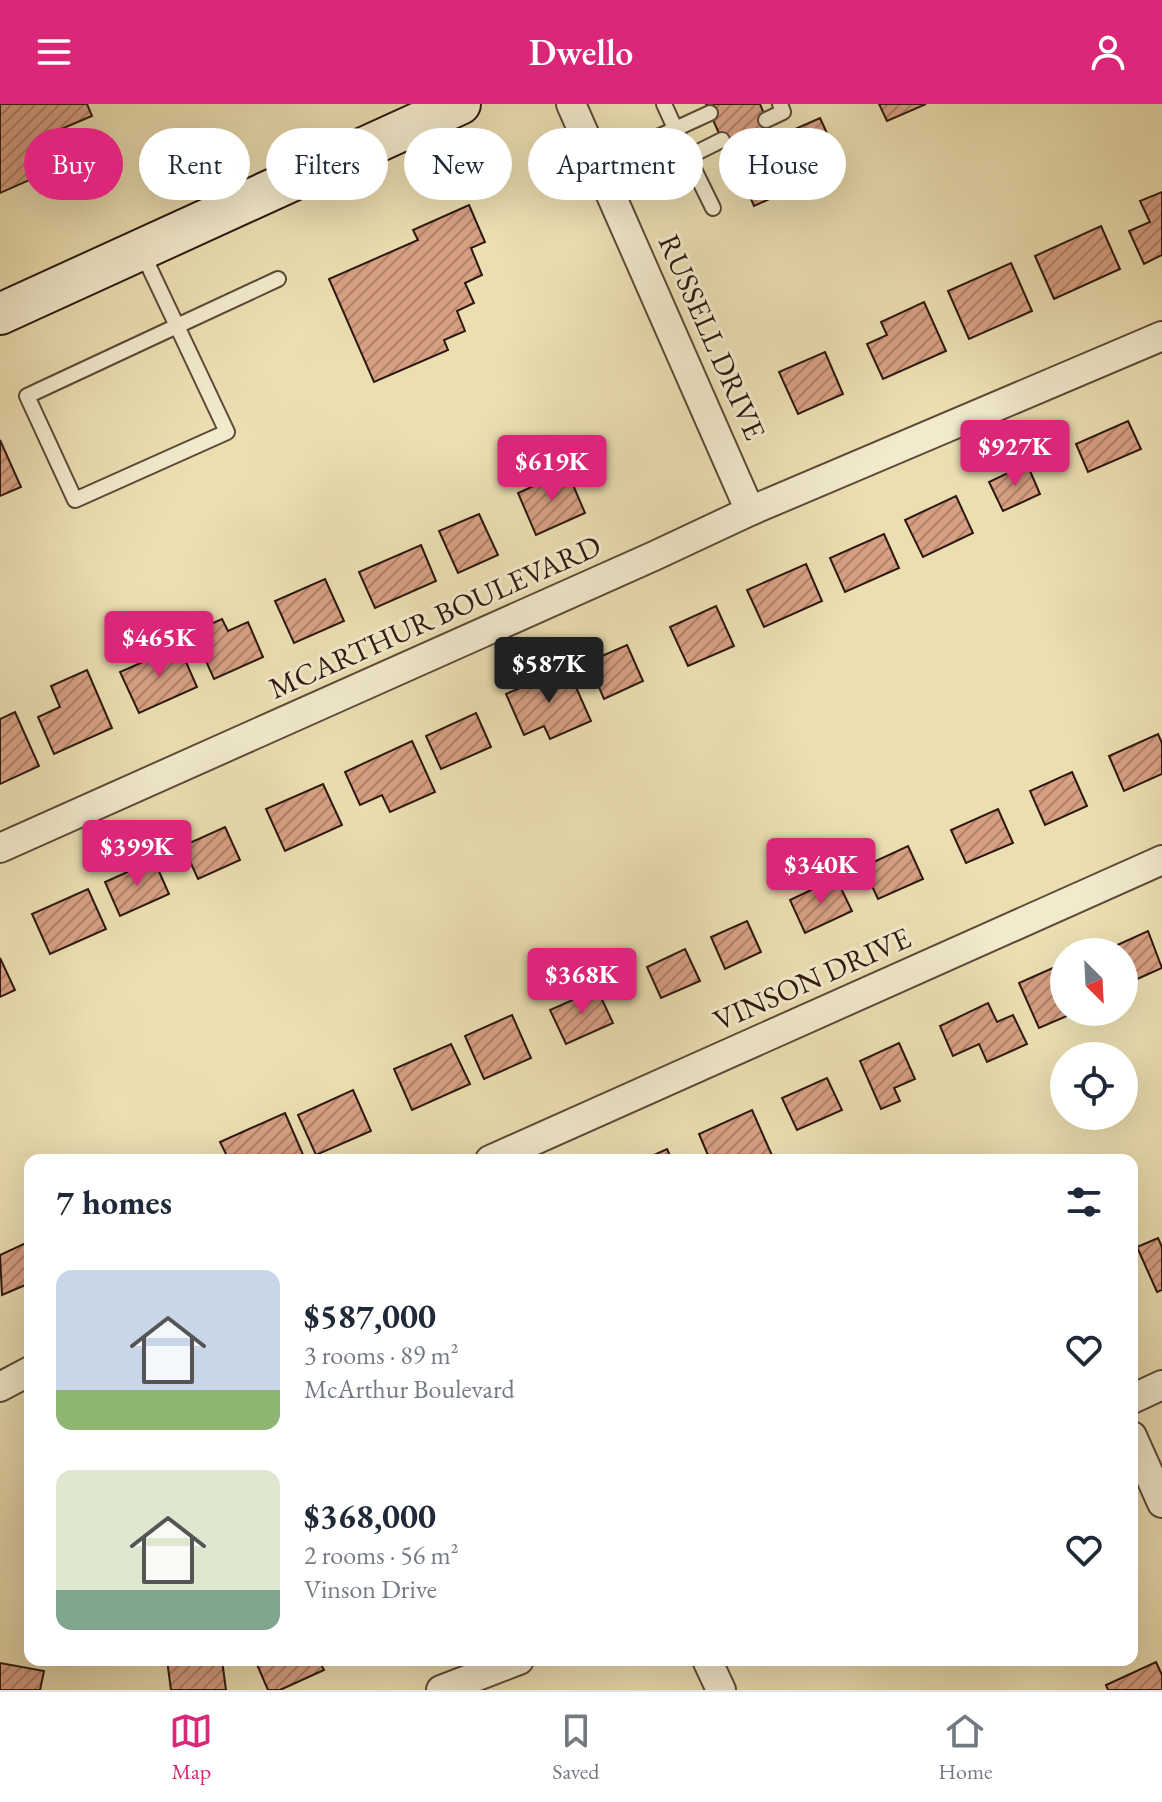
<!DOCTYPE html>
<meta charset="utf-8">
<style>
body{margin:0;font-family:"EB Garamond",serif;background:#f6f6f7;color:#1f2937;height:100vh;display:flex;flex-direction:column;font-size:30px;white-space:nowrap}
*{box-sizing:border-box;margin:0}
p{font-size:26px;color:#747a83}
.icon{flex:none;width:44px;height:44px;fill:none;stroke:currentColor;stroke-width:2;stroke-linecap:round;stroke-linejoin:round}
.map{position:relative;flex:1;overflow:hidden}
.details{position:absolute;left:24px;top:1050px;width:1114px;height:512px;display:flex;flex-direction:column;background:#fff;border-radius:16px;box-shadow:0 8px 32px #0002}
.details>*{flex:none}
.banner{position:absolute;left:24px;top:24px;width:1114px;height:72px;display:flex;gap:16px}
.needle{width:52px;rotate:156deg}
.fabs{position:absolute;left:1050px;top:834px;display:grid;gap:16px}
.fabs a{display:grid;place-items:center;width:88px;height:88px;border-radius:50%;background:#fff;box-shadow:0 8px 32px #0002;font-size:40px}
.price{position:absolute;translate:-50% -68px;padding:0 18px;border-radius:8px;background:#db2777;color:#fff;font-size:26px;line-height:52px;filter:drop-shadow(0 2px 4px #0008)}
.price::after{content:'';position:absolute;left:50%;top:48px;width:24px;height:18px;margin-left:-12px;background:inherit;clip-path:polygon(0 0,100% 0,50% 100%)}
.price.active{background:#222;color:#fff}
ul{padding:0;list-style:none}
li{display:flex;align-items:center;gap:24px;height:200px;padding:0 32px}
li span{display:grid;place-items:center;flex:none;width:224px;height:160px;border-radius:16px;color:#555}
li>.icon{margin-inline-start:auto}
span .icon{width:96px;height:96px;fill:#fffc;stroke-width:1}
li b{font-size:34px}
h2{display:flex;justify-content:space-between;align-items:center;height:96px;padding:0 32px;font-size:34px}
.pill{padding:0 28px;border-radius:36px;background:#fff;box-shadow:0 8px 32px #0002;font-size:28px;line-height:72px}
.pill.active{background:#db2777;color:#fff}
header{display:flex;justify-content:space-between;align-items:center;height:104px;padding:0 32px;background:#db2777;color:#fff;font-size:36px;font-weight:600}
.menu{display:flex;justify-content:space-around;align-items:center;height:112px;border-top:2px solid #e0e1e3;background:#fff;font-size:22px;color:#747a83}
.menu a{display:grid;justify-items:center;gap:4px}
.menu .active{color:#db2777}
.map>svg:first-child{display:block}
.building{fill:url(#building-hatch);stroke:#2e190f;stroke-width:2}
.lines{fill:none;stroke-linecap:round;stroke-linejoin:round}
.lane-casing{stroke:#5d4a38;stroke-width:18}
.street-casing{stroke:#5d4a38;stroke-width:32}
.secondary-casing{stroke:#2e190f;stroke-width:44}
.lane{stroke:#f2eacd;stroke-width:14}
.street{stroke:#f2eacd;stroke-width:28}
.secondary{stroke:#f2eacd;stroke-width:40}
.labels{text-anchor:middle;stroke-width:6;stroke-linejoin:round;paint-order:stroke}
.street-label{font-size:30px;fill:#2e190f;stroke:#f2eacd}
</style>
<header><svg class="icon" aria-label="menu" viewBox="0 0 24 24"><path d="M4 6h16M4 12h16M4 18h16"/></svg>Dwello<svg class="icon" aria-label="person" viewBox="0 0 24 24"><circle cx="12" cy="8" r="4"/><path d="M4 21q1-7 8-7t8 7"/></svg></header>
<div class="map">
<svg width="1162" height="1586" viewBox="0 0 1162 1586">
<defs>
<pattern id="building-hatch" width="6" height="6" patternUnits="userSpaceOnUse" patternTransform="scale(2)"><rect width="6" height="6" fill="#d7a083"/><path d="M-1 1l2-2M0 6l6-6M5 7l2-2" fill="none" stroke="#af826a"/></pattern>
</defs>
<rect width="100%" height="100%" fill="#ebdfb2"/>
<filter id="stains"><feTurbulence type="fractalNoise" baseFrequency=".0025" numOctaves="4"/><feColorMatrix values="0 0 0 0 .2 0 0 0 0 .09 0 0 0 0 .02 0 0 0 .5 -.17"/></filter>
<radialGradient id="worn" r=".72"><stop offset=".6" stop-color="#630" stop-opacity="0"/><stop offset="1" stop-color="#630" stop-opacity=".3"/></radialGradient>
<g class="building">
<path d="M0 0H87L92 12 54 28 68 59 0 89Z"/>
<path d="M706 0H760L770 24 725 43Z"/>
<path d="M879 0H926L887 17Z"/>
<path d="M820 14 842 62 754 102 732 53Z"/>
<path d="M1162 88V151L1144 160 1129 127 1150 118 1140 97Z"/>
<path d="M469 101 485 138 471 144 482 171 465 179 474 199 457 207 465 227 444 236 448 246 374 278 329 175 418 136 413 126Z"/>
<path d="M1101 122 1120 165 1054 195 1035 152Z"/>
<path d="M1011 159 1032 207 969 235 948 187Z"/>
<path d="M924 198 946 247 883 275 867 240 887 231 881 218Z"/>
<path d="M825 248 843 290 798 310 779 268Z"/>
<path d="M1128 317 1141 345 1088 368 1076 340Z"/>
<path d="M0 336 21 383 0 392Z"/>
<path d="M1027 360 1040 390 1003 407 989 378Z"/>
<path d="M567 367 585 409 536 431 518 389Z"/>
<path d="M956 392 973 429 923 453 905 416Z"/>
<path d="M479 410 498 451 458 469 439 427Z"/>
<path d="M884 430 899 464 845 488 830 454Z"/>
<path d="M421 441 436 477 375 504 359 468Z"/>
<path d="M806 460 822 497 764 523 747 486Z"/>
<path d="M325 475 344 517 294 539 275 497Z"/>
<path d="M716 502 734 542 688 562 670 523Z"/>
<path d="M222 515 228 527 248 518 263 553 214 575 193 528Z"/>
<path d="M627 541 643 577 604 595 588 558Z"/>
<path d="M179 542 197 583 139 609 120 568Z"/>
<path d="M567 563 591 617 550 635 544 622 524 631 506 590Z"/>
<path d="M87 566 112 624 54 650 38 613 60 603 51 582Z"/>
<path d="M15 608 39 662 0 680V615Z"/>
<path d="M476 609 491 643 441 665 426 632Z"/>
<path d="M1158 630 1162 639V670L1124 687 1109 652Z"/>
<path d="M412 637 435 688 390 708 382 691 360 701 345 668Z"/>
<path d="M1072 668 1087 702 1045 721 1030 687Z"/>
<path d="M323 680 342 721 285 747 266 705Z"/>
<path d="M998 705 1013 739 966 759 951 726Z"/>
<path d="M225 723 240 756 198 775 183 742Z"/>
<path d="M908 742 923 775 878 795 863 763Z"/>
<path d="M154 756 169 790 120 812 105 778Z"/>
<path d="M836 774 852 807 805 829 790 796Z"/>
<path d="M88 785 106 825 50 850 32 810Z"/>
<path d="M747 817 761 848 725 865 711 833Z"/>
<path d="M1148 827 1162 864 1124 881V848H1102Z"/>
<path d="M685 845 700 877 661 894 647 863Z"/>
<path d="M0 854 15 886 0 893Z"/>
<path d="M1064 859V908H1076L1039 924 1019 879Z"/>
<path d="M597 885 613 919 566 940 550 906Z"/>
<path d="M988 899 997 918 1013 911 1027 940 987 958 979 940 953 952 940 922Z"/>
<path d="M512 911 531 954 484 975 465 932Z"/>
<path d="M899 939 915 975 894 984 900 997 881 1005 860 957Z"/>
<path d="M451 940 470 980 412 1006 394 965Z"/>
<path d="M827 974 842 1006 797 1026 782 994Z"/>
<path d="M353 986 371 1027 316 1051 298 1011Z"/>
<path d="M752 1006 774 1056H746L744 1052 736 1056H710L699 1030Z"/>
<path d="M285 1009 304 1053 297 1056H229L220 1038Z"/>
<path d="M667 1045 672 1056H643Z"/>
<path d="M1158 1134 1162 1143V1186L1157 1188 1137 1143Z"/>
<path d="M30 1137V1179L2 1191 0 1151Z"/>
<path d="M167 1556H222L226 1586H171Z"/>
<path d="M255 1556H319L324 1566 280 1586H268Z"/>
<path d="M1156 1558 1162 1571V1586H1108L1106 1581Z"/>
<path d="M0 1559 44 1567 40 1586H0Z"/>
</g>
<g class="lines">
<defs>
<g id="lane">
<path d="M664 0 688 53 722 36"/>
<path d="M766 16 783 8 780 0"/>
<path d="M688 53 713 104"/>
<path d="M599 60 710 9"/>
<path d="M141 146 177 222 27 292 75 396 227 328 177 222 278 175"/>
</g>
<g id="street">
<path d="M571 0 750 407"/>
<path d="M0 744 654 452 750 407 1162 232"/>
<path d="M490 1056 1162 756"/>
<path d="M0 1283 30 1267"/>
<path d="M1132 1295 1162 1281"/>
<path d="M1132 1332 1162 1399"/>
<path d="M707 1556 721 1586"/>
<path d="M441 1586 519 1556"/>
</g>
<path id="secondary" d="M0 210 460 0"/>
</defs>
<use href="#lane" class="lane-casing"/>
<use href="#street" class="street-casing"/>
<use href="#secondary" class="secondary-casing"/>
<use href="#lane" class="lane"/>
<use href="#street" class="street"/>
<use href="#secondary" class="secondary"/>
</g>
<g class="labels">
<g class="street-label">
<text transform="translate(712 233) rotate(66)" y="10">RUSSELL DRIVE</text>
<text transform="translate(435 513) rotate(-24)" y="10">MCARTHUR BOULEVARD</text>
<text transform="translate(812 875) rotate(-24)" y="10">VINSON DRIVE</text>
</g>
</g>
<rect width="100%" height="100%" filter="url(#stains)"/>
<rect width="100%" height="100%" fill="url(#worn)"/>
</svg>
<div class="fabs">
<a><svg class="needle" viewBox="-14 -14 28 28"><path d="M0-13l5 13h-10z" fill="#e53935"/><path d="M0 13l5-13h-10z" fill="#747a83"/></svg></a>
<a><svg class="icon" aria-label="locate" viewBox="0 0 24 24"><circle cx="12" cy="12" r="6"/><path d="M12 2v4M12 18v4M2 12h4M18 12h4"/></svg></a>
</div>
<b class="price" style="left:1015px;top:384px">$927K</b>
<b class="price" style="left:552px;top:399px">$619K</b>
<b class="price" style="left:159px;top:575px">$465K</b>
<b class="price active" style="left:549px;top:601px">$587K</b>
<b class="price" style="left:137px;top:784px">$399K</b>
<b class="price" style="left:821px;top:802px">$340K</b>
<b class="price" style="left:582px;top:912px">$368K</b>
<div class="banner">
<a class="pill active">Buy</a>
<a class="pill">Rent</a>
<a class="pill">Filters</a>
<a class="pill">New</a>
<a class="pill">Apartment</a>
<a class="pill">House</a>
</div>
<section class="details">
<h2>7 homes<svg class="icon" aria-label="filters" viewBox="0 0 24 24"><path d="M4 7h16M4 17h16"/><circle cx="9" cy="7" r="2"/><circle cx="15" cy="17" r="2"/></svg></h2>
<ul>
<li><span style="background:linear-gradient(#c9d6e8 75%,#8fb573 0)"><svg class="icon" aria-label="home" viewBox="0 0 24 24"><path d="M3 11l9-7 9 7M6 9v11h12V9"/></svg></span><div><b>$587,000</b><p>3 rooms · 89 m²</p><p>McArthur Boulevard</p></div><svg class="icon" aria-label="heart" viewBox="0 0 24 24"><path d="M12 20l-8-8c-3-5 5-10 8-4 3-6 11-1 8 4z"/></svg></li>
<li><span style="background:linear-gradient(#dfe7d0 75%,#7fa58c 0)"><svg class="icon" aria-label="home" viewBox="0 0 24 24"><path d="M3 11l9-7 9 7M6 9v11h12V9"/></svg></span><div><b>$368,000</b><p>2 rooms · 56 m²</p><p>Vinson Drive</p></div><svg class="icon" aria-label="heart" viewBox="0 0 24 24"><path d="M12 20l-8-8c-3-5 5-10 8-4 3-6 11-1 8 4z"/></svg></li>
</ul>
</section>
</div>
<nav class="menu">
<a class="active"><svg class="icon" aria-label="map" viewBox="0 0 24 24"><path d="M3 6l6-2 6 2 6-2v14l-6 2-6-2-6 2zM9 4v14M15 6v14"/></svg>Map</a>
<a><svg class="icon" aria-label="saved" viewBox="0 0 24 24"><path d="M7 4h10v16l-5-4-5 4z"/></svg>Saved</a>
<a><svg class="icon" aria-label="home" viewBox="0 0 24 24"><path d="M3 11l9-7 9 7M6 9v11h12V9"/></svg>Home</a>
</nav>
